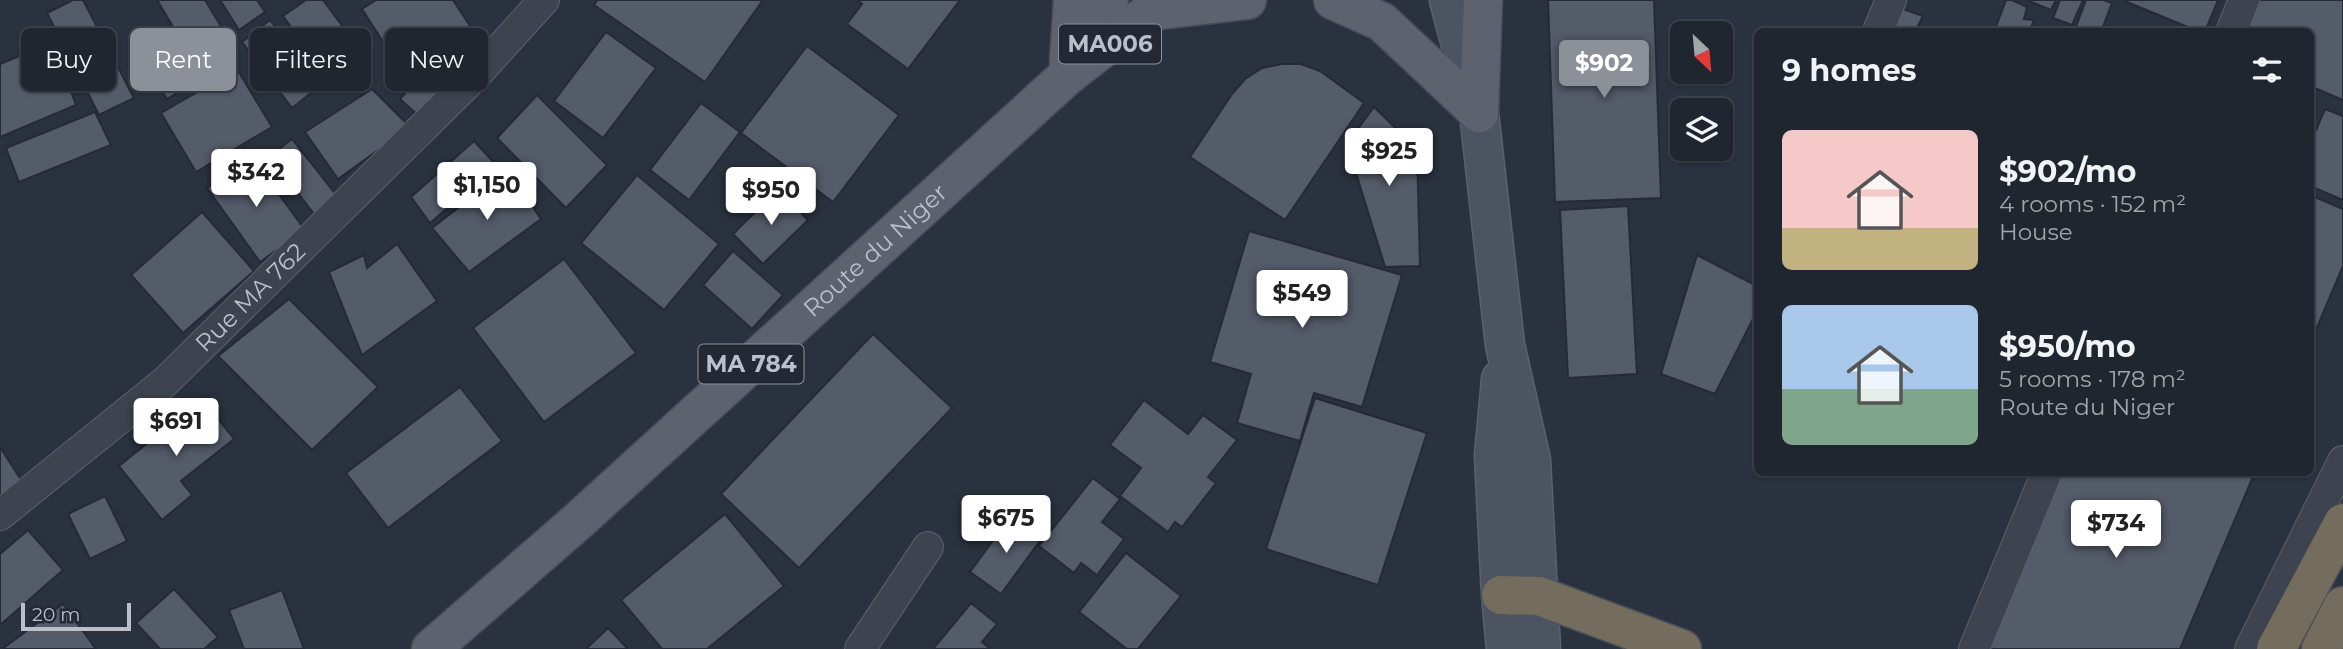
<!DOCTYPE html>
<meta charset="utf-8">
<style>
body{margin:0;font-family:Montserrat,sans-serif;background:#282e37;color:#f1f3f6;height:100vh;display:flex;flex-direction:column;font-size:26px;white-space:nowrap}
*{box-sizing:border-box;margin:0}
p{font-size:23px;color:#a2a5aa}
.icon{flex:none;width:38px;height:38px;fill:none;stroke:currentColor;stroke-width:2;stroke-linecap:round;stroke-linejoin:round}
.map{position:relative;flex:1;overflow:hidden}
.sheet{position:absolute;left:1754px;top:28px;width:560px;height:448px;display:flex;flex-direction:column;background:#20262f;border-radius:10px;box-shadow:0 2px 5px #0004,0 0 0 2px #3d434b}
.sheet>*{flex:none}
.hud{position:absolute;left:21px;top:28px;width:665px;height:63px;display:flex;gap:14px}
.needle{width:46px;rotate:154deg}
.buttons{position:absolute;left:1670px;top:21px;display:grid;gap:14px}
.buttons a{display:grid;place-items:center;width:63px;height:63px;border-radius:10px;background:#20262f;box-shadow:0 2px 5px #0004,0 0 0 2px #3d434b;font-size:35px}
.scale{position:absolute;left:21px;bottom:18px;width:110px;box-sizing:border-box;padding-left:7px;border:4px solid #babfc9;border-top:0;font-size:19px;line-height:24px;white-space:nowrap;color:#babfc9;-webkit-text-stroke:5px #222934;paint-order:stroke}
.price{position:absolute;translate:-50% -60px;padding:0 16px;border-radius:7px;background:#fff;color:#222;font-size:23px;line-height:46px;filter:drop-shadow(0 2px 4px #0008)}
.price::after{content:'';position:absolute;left:50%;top:42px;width:21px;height:16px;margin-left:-10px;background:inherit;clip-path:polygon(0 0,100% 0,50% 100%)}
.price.selected{background:#8c9099;color:#fff}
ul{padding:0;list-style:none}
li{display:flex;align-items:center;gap:21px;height:175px;padding:0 28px}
li span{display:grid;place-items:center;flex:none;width:196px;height:140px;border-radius:10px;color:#555}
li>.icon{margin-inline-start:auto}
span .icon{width:84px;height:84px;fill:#fffc;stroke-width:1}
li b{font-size:30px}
h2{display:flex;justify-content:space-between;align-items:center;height:84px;padding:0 28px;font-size:30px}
.chip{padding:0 24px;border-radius:10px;background:#20262f;box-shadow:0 2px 5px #0004,0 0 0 2px #3d434b;font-size:24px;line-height:63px}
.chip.selected{background:#8c9099;color:#fff}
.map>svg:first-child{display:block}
.building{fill:#545b69;stroke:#242b36;stroke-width:2}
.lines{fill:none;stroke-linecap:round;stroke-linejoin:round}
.street-casing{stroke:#5b626c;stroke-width:32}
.secondary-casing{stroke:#5b626c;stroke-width:41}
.primary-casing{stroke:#474d58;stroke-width:41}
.highway-casing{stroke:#484f59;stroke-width:41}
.street{stroke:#3e444f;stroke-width:30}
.secondary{stroke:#4c5361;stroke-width:38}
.primary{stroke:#5c636f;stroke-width:38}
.highway{stroke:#746c5c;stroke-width:38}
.labels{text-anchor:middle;stroke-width:7;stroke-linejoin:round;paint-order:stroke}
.shield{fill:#222934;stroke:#8c929c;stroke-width:2}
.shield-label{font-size:23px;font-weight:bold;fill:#babfc9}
.street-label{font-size:24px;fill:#babfc9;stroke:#222934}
</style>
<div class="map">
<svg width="2343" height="649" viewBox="0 0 2343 649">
<rect width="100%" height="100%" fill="#2a323f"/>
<g class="building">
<path d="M73 0H83L134 98 99 115 47 13Z"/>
<path d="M157 0H205L239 56 167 99 136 47 172 25Z"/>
<path d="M220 0H257L265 12 239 30Z"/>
<path d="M306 0H323L366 58 332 83 283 16Z"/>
<path d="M376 0H453L472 29 403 73 362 9Z"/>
<path d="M597 0H763L705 82 594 5Z"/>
<path d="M857 0H960L908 69 847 24 862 4Z"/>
<path d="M1548 0H1654L1661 198 1555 202Z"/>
<path d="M2006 0H2012L2027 7 2024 19 2034 20 2029 32H1994Z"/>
<path d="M2026 0H2056L2051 10Z"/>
<path d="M2060 0H2083L2072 25 2053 18Z"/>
<path d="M2086 0H2104L2112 3 2101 32H2074Z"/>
<path d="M2122 0H2218L2205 32H2200Z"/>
<path d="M2257 0H2343V100L2310 86V32H2243Z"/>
<path d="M1897 7 1923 16 1915 32H1885Z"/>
<path d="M270 20 321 85 292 108 242 42Z"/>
<path d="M606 32 656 68 603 138 554 101Z"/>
<path d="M53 42 76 105 0 137V64Z"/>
<path d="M807 46 899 115 833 202 741 133Z"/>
<path d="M1282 64H1301L1320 71 1364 103 1285 220 1190 157 1232 94 1245 79 1262 68Z"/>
<path d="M428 67 451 87 422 119 400 99Z"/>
<path d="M237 69 272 127 196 172 161 113Z"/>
<path d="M372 89 410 127 338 179 305 132Z"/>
<path d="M537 95 607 165 566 208 497 138Z"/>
<path d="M701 103 740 132 689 200 650 170Z"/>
<path d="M1374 107 1417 149 1420 266 1385 267 1347 144Z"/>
<path d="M2325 109 2343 116V200L2310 186V144Z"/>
<path d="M95 112 111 145 19 182 6 148Z"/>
<path d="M292 139 337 196 314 214 270 156Z"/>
<path d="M474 141 497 166 430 223 411 197Z"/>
<path d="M251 156 305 230 260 262 207 188Z"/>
<path d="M507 170 541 219 469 272 432 228Z"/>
<path d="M637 175 719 244 664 310 581 243Z"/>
<path d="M778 189 808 220 763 264 733 234Z"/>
<path d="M2310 195 2343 209V266L2310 344Z"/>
<path d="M1628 206 1637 374 1568 378 1560 210Z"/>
<path d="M202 212 254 271 183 333 131 275Z"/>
<path d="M1249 231 1402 275 1362 407 1314 393 1300 441 1237 423 1251 374 1210 362Z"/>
<path d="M397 244 437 301 362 355 329 272 364 255 367 268Z"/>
<path d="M733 251 783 295 752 329 703 285Z"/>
<path d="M1697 255 1757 286V311L1715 394 1661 374Z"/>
<path d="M564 259 636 353 544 422 473 328Z"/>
<path d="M289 299 378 387 312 450 218 356Z"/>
<path d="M873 334 952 408 799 568 721 494Z"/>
<path d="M460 387 502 441 388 528 346 473Z"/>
<path d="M1315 398 1427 433 1378 585 1266 549Z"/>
<path d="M202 399 234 439 181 481 192 495 162 520 119 466Z"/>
<path d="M1144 400 1188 434 1203 415 1237 440 1208 477 1216 483 1182 527 1175 522 1168 532 1120 496 1141 468 1110 445Z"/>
<path d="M0 447 23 483 0 497Z"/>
<path d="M2053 472H2255L2180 649H1978Z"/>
<path d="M1093 478 1120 499 1102 522 1124 539 1097 575 1081 563 1074 573 1039 546Z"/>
<path d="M105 496 127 541 90 559 68 514Z"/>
<path d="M725 514 784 586 707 649H662L621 600Z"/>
<path d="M1011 516 1042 538 1001 594 970 572Z"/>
<path d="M28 530 63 570 0 625V554Z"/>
<path d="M1126 553 1181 596 1138 649H1127L1079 612Z"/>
<path d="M174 589 218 637 204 649H160L136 623Z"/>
<path d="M282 590 304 649H244L229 610Z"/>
<path d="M971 603 997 624 982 642 990 649H933Z"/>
<path d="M63 604 96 649H2Z"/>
<path d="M608 628 628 649H586Z"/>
</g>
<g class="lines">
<defs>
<g id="street">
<path d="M1878 31 1891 0"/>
<path d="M2231 32 2244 0"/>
<path id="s1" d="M0 515 166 381 476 75 544 0"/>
<path d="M860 649 928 547"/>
<path d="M1974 649 2047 472"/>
<path d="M2250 649 2343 461"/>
</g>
<g id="secondary">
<path d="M1449 0 1479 113 1505 345 1531 460 1541 649"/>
<path d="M1501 379 1494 456 1501 595 1506 649"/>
</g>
<g id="primary">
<path d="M1333 0 1382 22 1479 113"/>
<path d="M1152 11 1247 0"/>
<path d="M1069 61 1073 0"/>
<path d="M1075 62 1109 0"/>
<path d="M1479 113 1483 0"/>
<path id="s2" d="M431 649 577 522 1067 76 1165 0"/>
</g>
<g id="highway">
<path d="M1501 595 1539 596 1682 649"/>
<path d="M2276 649 2343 523"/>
<path d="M2321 649 2343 606"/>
</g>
</defs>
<use href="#street" class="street-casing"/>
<use href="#secondary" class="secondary-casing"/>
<use href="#primary" class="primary-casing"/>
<use href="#highway" class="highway-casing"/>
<use href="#street" class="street"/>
<use href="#secondary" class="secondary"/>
<use href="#primary" class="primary"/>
<use href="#highway" class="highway"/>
</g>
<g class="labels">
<g class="shield">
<rect x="1059" y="24.5" width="102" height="39" rx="5"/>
<rect x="698.5" y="344.5" width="105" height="39" rx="5"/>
</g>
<g class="shield-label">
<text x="1110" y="52">MA006</text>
<text x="751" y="372">MA 784</text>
</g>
<g class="street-label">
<text dy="8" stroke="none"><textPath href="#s2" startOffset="597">Route du Niger</textPath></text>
<text dy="8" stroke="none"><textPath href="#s1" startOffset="332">Rue MA 762</textPath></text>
</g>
</g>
</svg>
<div class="buttons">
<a><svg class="needle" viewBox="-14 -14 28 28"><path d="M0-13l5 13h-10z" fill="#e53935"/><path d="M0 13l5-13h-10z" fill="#a2a5aa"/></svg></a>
<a><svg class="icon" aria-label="layers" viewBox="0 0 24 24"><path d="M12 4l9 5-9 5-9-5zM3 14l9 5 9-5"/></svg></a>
</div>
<div class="scale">20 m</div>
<b class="price selected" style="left:1604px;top:100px">$902</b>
<b class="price" style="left:1389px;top:188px">$925</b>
<b class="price" style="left:256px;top:209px">$342</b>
<b class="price" style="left:487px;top:222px">$1,150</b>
<b class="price" style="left:771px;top:227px">$950</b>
<b class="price" style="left:1302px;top:330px">$549</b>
<b class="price" style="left:176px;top:458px">$691</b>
<b class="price" style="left:1006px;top:555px">$675</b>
<b class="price" style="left:2116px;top:560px">$734</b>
<div class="hud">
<a class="chip">Buy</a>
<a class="chip selected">Rent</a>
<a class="chip">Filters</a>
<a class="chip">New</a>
</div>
<section class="sheet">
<h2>9 homes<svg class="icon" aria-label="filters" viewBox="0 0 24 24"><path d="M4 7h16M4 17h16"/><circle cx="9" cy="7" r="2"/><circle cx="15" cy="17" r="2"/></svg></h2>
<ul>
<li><span style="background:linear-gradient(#f6c9c9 70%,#c2b280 0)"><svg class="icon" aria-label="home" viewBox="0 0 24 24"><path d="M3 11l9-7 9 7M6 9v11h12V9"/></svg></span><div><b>$902/mo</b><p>4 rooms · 152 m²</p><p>House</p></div></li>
<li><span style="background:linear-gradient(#a9c7e8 60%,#7fa58c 0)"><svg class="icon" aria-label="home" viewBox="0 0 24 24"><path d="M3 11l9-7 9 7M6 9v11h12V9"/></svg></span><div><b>$950/mo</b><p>5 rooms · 178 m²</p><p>Route du Niger</p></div></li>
</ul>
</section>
</div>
